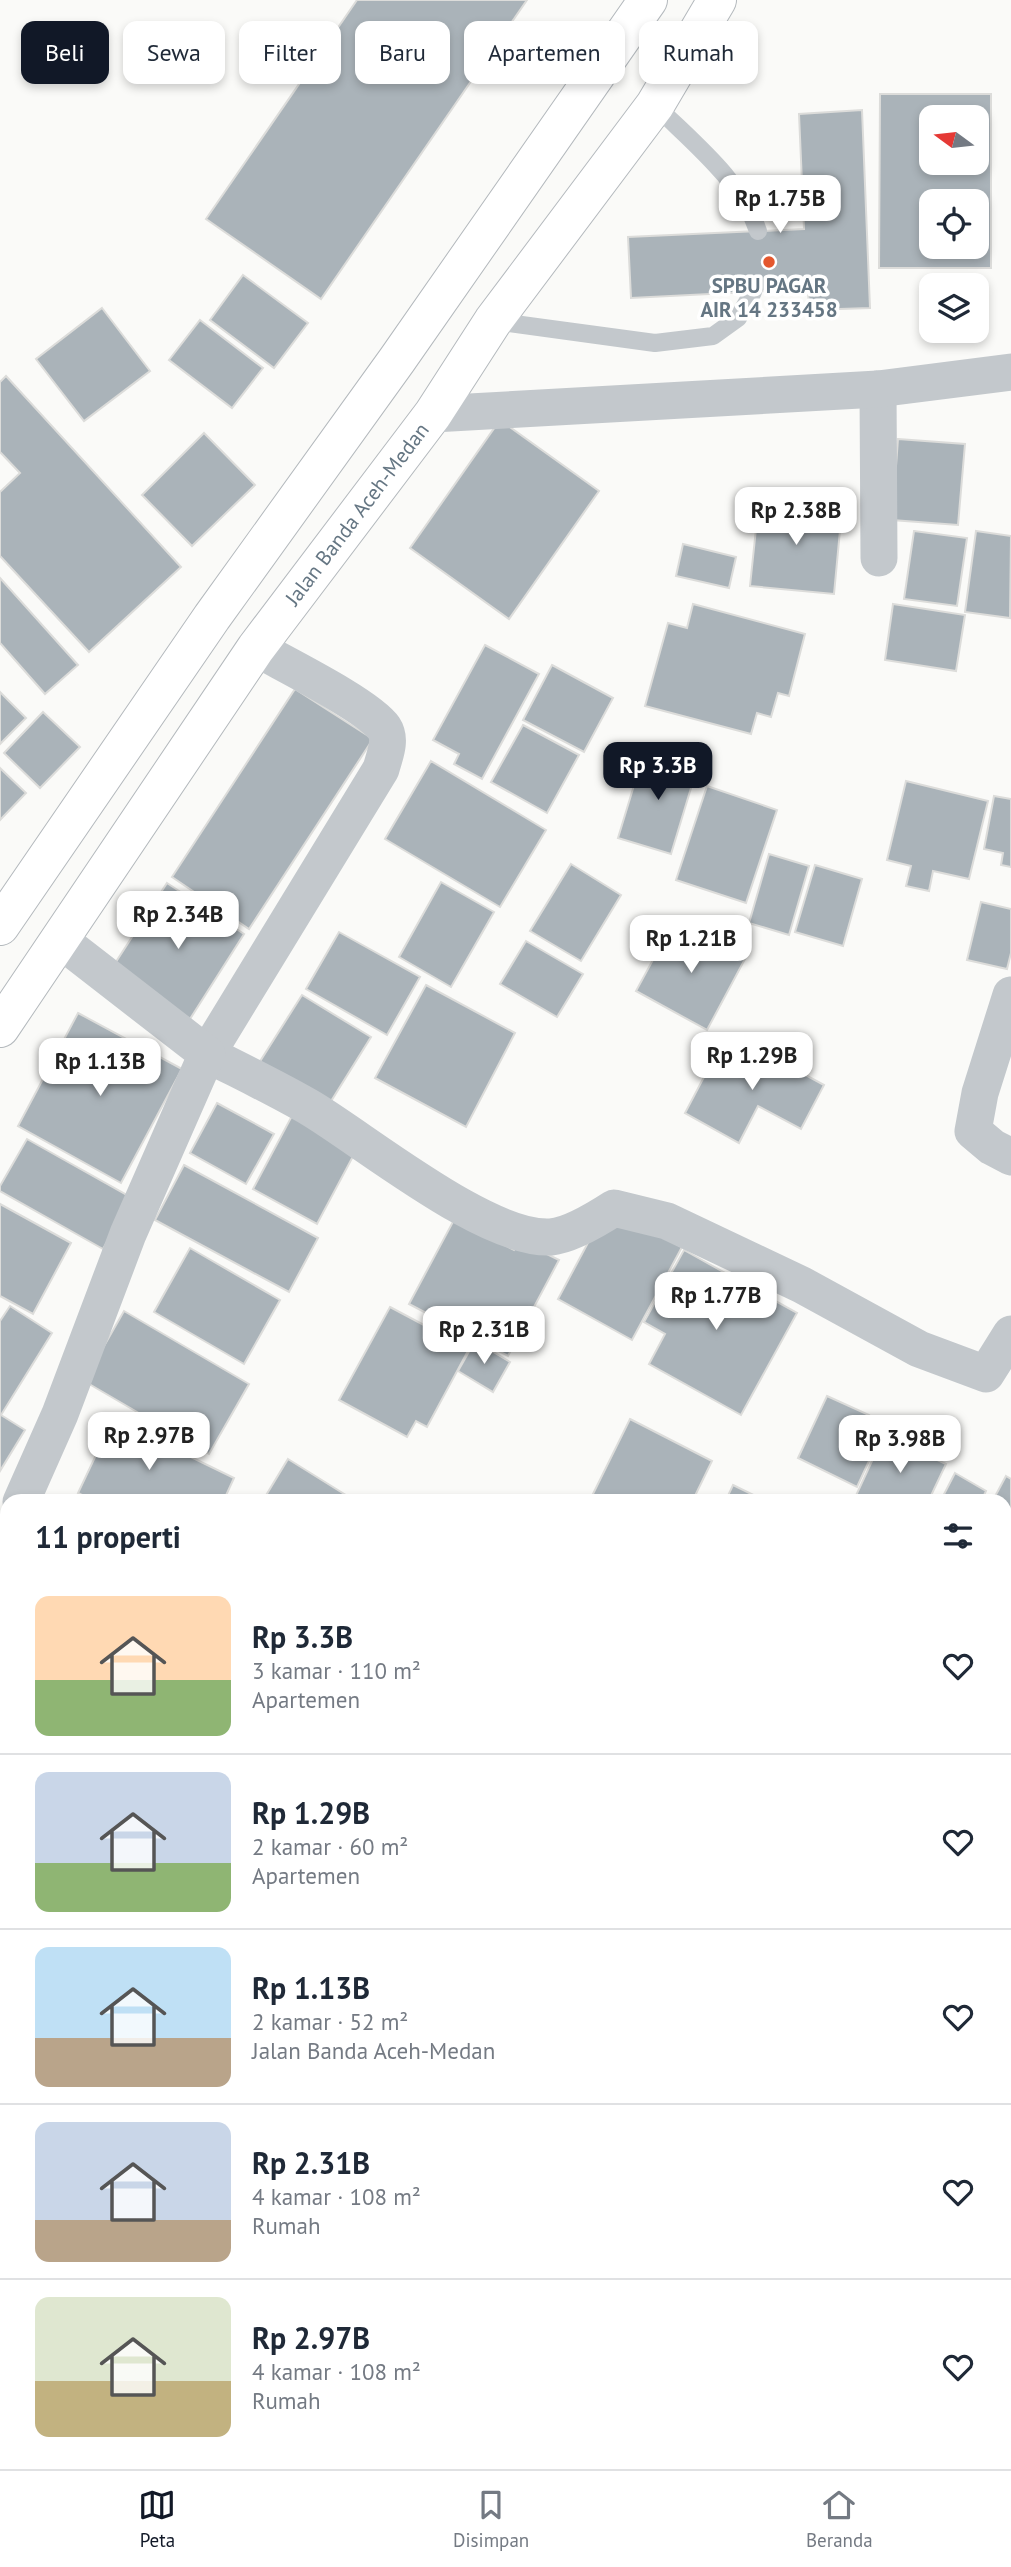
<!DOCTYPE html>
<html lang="id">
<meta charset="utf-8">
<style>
body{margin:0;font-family:"PT Sans",sans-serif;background:#f6f6f7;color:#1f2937;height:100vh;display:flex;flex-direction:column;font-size:26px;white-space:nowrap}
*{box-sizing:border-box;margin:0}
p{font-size:23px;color:#747a83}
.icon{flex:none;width:38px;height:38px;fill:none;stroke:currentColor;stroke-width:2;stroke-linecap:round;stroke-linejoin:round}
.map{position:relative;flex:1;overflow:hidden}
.side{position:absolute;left:0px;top:1494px;width:1012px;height:975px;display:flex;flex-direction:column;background:#fff;border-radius:21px 21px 0 0;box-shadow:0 4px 10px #0003}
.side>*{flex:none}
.hud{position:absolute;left:21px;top:21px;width:970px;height:63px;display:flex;gap:14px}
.needle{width:46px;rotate:285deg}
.tools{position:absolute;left:919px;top:105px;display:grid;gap:14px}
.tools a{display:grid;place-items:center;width:70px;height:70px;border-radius:14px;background:#fff;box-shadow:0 4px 10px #0003;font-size:35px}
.price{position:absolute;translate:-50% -60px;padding:0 16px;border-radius:14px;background:#fff;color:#222;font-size:23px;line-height:46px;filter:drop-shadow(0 2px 4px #0008)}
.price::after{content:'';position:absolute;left:50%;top:42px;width:21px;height:16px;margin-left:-10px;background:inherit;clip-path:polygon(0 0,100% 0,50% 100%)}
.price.active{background:#111827;color:#fff}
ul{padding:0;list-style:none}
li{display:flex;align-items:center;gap:21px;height:175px;padding:0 35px}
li+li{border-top:2px solid #e0e1e3}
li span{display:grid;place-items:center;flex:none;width:196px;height:140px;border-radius:14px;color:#555}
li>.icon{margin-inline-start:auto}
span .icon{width:84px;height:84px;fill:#fffc;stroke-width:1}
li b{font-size:30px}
h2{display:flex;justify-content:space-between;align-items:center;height:84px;padding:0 35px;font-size:30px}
.chip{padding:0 24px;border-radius:14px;background:#fff;box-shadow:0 4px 10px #0003;font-size:24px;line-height:63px}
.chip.active{background:#111827;color:#fff}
.tabs{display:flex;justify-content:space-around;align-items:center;height:98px;border-top:2px solid #e0e1e3;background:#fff;font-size:19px;color:#747a83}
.tabs a{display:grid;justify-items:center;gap:4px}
.tabs .active{color:#111827}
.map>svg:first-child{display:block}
.building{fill:#aab3b9;stroke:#dcdcda;stroke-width:2;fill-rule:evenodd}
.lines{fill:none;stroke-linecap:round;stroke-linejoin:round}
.trunk-casing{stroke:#b4b9bd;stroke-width:40}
.service{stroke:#c3c8cc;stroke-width:18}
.minor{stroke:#c3c8cc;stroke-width:37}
.trunk{stroke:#fff;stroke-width:38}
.poi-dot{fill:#e4572e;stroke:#fff;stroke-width:2.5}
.labels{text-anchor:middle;stroke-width:7;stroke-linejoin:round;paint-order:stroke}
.poi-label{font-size:21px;font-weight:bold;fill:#657683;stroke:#fff}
.street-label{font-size:21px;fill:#657683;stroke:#fff}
</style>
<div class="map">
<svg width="1011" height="2469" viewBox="0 0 1011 2469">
<rect width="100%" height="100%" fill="#fafaf8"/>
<g class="building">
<path d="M357 0H527L321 299 206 219Z"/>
<path d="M880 94H991V268H879ZM931 117H976V163H931ZM931 201H976V247H931Z"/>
<path d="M862 110 870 308 809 310 808 289 631 298 628 237 804 229 799 114Z"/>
<path d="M243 275 308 323 274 368 210 320Z"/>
<path d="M102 308 150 371 84 421 36 359Z"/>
<path d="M200 320 263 368 232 408 169 360Z"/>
<path d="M6 376 181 567 89 652 0 556V492L20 473 0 452V382Z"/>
<path d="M500 420 599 491 509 619 410 548Z"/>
<path d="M204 433 255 485 192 546 142 495Z"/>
<path d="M898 439 965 444 958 525 892 520Z"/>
<path d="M759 500 842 509 834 594 750 586Z"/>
<path d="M914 531 967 538 957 606 904 599Z"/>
<path d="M976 531 1011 536 1010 618 965 612Z"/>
<path d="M683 544 736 557 729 588 676 576Z"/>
<path d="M0 578 78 665 45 694 0 643Z"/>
<path d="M693 604 805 634 789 696 778 693 771 717 757 713 751 734 645 706 668 623 687 628Z"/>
<path d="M893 604 965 615 956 671 885 660Z"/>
<path d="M485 645 539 674 482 779 454 764 459 754 433 740Z"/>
<path d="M552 665 613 698 584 752 523 720Z"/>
<path d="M295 689 373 739 249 929 172 877Z"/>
<path d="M0 692 26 718 0 744Z"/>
<path d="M43 712 80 747 40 788 4 753Z"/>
<path d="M523 725 579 755 547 813 491 782Z"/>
<path d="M645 749 698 765 671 854 618 838Z"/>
<path d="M431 761 546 830 500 907 385 839Z"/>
<path d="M0 768 26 793 0 820Z"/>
<path d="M906 781 988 801 969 879 933 871 929 891 906 886 911 866 887 860Z"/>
<path d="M707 786 777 810 746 903 676 880Z"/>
<path d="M994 796 1011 799V867L1001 865 1003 853 984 849Z"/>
<path d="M769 854 809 866 789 935 749 923Z"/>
<path d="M571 864 621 895 581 961 530 931Z"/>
<path d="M815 865 862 879 843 946 795 932Z"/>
<path d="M441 882 494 912 451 987 399 957Z"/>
<path d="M167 883 244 934 190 1019 112 968Z"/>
<path d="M981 902 1011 909V953L1007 969 967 960Z"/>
<path d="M674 921 745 959 707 1030 636 991Z"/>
<path d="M339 932 420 977 387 1035 306 989Z"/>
<path d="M526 941 583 974 557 1017 500 984Z"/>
<path d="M426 985 515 1033 466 1127 375 1078Z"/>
<path d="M302 995 371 1037 328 1106 259 1063Z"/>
<path d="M78 1013 182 1069 121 1183 18 1126Z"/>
<path d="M741 1040 824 1085 801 1129 758 1106 739 1143 685 1113 715 1056 729 1063Z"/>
<path d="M217 1103 274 1134 246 1184 190 1153Z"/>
<path d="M294 1112 358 1147 317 1224 253 1189Z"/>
<path d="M27 1139 132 1198 103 1249 0 1191V1186Z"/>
<path d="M184 1165 318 1238 289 1292 155 1220Z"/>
<path d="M0 1204 71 1243 33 1314 0 1296Z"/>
<path d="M616 1211 682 1247 632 1340 558 1299 598 1224Z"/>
<path d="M455 1218 514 1250 519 1240 559 1260 508 1356 409 1304Z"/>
<path d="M190 1248 280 1300 244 1364 154 1312Z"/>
<path d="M684 1250 797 1313 741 1415 649 1364 665 1334 644 1322Z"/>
<path d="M10 1306 52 1333 1 1415 25 1430 0 1471V1321Z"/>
<path d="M390 1307 469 1349 427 1427 416 1421 407 1437 339 1400Z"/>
<path d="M124 1311 249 1384 209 1454 84 1381Z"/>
<path d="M475 1341 510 1362 493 1392 458 1371Z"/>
<path d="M827 1396 869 1415 864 1427 881 1435 857 1487 798 1458Z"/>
<path d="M113 1419 234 1478 223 1502H96L78 1493Z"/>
<path d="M630 1419 712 1461 692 1502H589Z"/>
<path d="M884 1435 946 1464 928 1502H853Z"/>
<path d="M288 1459 357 1502H262Z"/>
<path d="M955 1473 986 1491 981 1502H940Z"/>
<path d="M1006 1476 1011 1479V1611L1004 1607V1502H992Z"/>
<path d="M733 1485 768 1502H725Z"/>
<path d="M1011 1700V1741L1004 1737V1711Z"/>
<path d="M3 1848 7 1850V1955L0 1952V1856Z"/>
<path d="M1011 1983V2033L1004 2032V2007Z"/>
<path d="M0 2004 7 2006V2053L0 2051Z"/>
<path d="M7 2087V2117L0 2115Z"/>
<path d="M1008 2113 1011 2114V2169L1004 2167V2123Z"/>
<path d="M0 2371 7 2375V2404L0 2416Z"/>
<path d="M7 2459V2462H99L95 2469H2Z"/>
</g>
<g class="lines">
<defs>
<g id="trunk">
<path d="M0 926 212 617 397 360 648 0"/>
<path id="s1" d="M0 1028 256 648 433 414 493 321 655 105 717 0"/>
</g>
</defs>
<use href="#trunk" class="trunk-casing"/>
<g class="service">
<path d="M655 105C692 142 741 180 758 231"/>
<path d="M493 321 655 343 713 336 738 318 753 292"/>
</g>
<g class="minor">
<path d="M878 389 879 558"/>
<path d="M433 414 878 389 1011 372"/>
<path d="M256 648C284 664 368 705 384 728 392 740 384 757 381 769L207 1054C242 1072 278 1089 312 1109 368 1143 488 1241 551 1237 571 1235 597 1219 614 1208L667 1221 802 1285 919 1349 986 1374 1011 1334"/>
<path d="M1011 995 980 1093 973 1131 992 1147 1011 1157"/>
<path d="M21 1502 60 1414 128 1234 207 1054 60 940"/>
<path d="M0 1550 7 1534"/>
<path d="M0 1752 7 1756"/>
<path d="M1004 2231 1011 2233"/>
<path d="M903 2469 905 2462"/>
</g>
<use href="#trunk" class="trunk"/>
</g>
<circle class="poi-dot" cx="769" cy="262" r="7"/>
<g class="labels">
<g class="poi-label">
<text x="769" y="293">SPBU PAGAR<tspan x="769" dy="24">AIR 14 233458</tspan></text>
</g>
<g class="street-label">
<text dy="7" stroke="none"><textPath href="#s1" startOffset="626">Jalan Banda Aceh-Medan</textPath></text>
</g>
</g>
</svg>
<div class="tools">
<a><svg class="needle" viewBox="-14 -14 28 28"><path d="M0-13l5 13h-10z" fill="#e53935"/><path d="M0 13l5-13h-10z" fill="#747a83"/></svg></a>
<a><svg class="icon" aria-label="locate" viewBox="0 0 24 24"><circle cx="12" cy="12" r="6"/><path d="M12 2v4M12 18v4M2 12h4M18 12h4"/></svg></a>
<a><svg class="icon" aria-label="layers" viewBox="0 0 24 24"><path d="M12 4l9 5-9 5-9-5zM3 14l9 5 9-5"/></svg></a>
</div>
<b class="price" style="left:780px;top:235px">Rp 1.75B</b>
<b class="price" style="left:796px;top:547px">Rp 2.38B</b>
<b class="price active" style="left:658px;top:802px">Rp 3.3B</b>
<b class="price" style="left:178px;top:951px">Rp 2.34B</b>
<b class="price" style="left:691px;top:975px">Rp 1.21B</b>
<b class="price" style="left:752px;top:1092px">Rp 1.29B</b>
<b class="price" style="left:100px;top:1098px">Rp 1.13B</b>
<b class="price" style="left:716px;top:1332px">Rp 1.77B</b>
<b class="price" style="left:484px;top:1366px">Rp 2.31B</b>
<b class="price" style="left:149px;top:1472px">Rp 2.97B</b>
<b class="price" style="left:900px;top:1475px">Rp 3.98B</b>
<div class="hud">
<a class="chip active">Beli</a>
<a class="chip">Sewa</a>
<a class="chip">Filter</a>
<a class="chip">Baru</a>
<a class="chip">Apartemen</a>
<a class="chip">Rumah</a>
</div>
<section class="side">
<h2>11 properti<svg class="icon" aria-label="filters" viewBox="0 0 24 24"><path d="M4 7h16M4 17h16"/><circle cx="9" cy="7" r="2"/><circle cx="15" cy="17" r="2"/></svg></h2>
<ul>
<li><span style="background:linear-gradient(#ffd9b3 60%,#8fb573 0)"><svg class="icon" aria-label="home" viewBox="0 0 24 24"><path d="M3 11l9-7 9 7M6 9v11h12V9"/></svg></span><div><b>Rp 3.3B</b><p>3 kamar · 110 m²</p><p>Apartemen</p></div><svg class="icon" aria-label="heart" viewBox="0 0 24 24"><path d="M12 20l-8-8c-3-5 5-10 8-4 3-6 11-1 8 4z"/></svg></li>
<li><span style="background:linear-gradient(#c9d6e8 65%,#8fb573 0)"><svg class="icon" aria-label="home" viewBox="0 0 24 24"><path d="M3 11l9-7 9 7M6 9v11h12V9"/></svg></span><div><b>Rp 1.29B</b><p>2 kamar · 60 m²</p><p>Apartemen</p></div><svg class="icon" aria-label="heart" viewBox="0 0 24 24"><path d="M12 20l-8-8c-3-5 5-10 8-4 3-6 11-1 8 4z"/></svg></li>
<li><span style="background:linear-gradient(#bfe0f5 65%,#b9a48a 0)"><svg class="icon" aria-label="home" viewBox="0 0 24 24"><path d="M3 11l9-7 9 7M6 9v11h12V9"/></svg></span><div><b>Rp 1.13B</b><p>2 kamar · 52 m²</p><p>Jalan Banda Aceh-Medan</p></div><svg class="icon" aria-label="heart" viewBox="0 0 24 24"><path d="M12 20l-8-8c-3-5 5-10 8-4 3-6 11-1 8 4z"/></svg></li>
<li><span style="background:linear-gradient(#c9d6e8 70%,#b9a48a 0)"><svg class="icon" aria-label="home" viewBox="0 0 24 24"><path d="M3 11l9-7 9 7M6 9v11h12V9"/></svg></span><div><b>Rp 2.31B</b><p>4 kamar · 108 m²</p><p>Rumah</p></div><svg class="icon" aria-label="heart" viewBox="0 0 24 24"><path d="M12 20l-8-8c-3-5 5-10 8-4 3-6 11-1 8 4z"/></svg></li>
<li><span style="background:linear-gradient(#dfe7d0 60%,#c2b280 0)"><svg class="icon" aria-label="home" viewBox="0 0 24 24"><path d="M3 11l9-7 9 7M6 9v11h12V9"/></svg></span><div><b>Rp 2.97B</b><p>4 kamar · 108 m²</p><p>Rumah</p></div><svg class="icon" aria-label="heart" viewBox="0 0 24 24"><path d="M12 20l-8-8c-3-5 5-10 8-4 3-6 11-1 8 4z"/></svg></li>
</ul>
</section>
</div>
<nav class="tabs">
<a class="active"><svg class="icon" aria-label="map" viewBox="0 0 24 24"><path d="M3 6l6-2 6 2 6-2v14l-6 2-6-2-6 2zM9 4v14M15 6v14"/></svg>Peta</a>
<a><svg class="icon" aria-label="saved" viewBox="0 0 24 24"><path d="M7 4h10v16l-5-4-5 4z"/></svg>Disimpan</a>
<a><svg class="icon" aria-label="home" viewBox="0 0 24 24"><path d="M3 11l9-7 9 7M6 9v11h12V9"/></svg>Beranda</a>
</nav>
